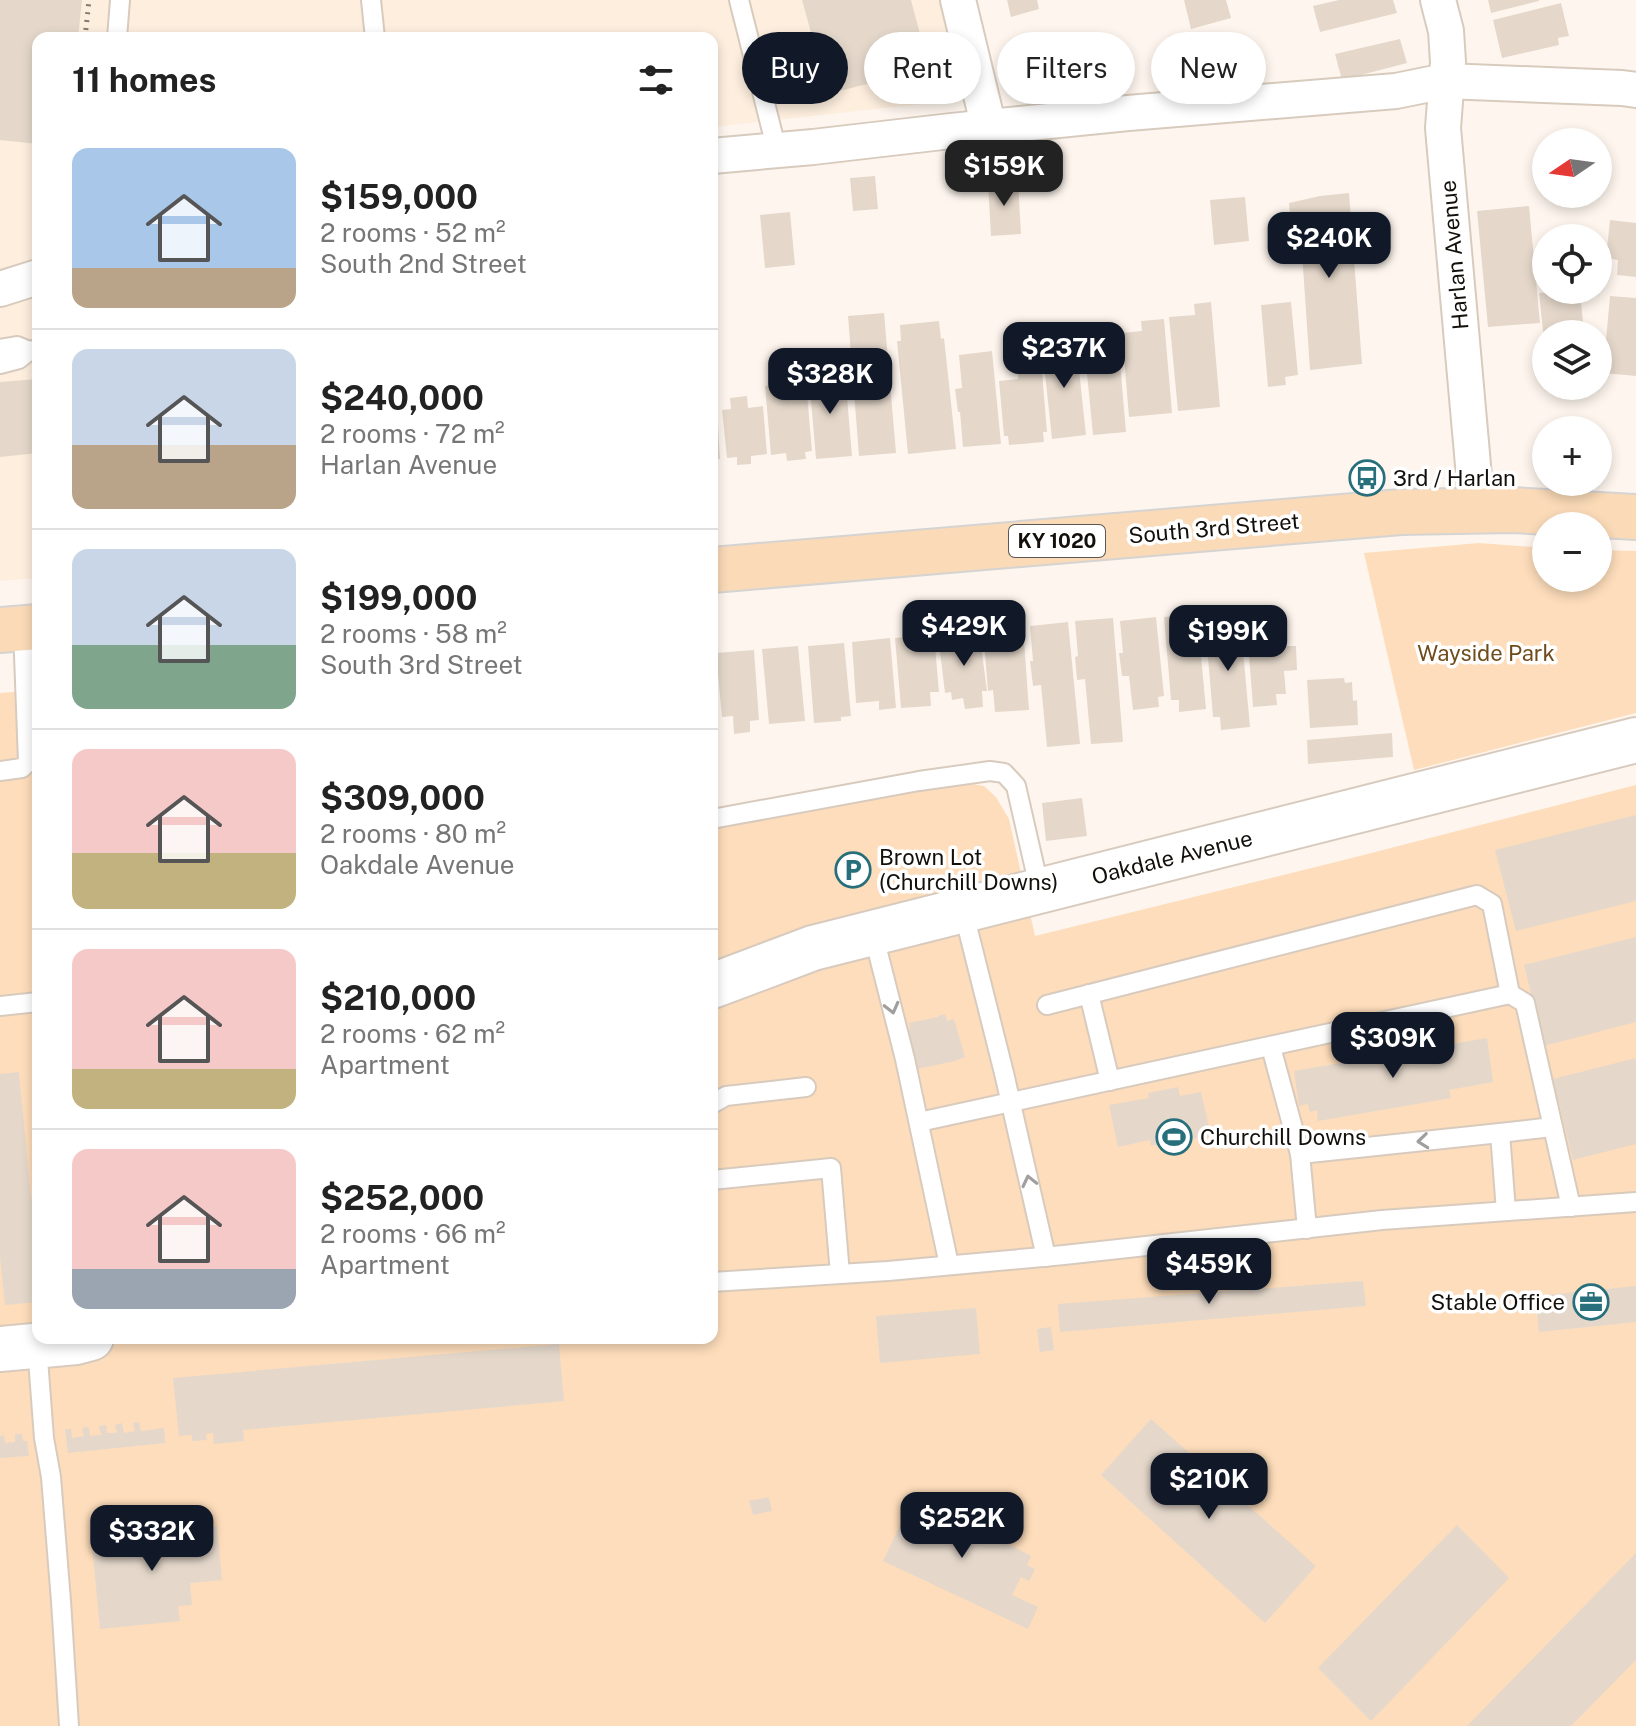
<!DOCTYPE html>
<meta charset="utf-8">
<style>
body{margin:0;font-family:"Public Sans",sans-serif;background:#f2f2f2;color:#222;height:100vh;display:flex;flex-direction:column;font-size:30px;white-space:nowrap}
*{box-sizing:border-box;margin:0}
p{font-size:26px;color:#767676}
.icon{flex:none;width:44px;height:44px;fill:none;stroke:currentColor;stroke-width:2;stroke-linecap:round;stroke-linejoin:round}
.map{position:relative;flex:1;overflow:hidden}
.details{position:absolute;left:32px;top:32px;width:686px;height:1312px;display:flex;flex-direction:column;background:#fff;border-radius:16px;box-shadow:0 4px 12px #0003}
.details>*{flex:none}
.top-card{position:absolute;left:742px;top:32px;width:760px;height:72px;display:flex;gap:16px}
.needle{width:52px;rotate:257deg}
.controls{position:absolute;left:1532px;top:128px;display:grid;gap:16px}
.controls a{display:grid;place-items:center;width:80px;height:80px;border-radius:50%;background:#fff;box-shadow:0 4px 12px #0003;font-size:40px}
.price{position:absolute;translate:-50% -68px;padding:0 18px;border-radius:16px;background:#111827;color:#fff;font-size:26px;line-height:52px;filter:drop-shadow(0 2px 4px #0008)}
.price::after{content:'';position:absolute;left:50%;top:48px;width:24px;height:18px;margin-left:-12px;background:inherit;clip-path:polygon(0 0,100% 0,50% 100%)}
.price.selected{background:#222;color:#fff}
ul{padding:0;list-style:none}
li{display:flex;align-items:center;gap:24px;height:200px;padding:0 40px}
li+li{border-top:2px solid #e0e0e0}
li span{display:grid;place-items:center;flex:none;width:224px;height:160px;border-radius:16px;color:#555}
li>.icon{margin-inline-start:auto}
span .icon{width:96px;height:96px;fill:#fffc;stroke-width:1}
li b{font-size:34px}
h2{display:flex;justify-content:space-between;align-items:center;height:96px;padding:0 40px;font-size:34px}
.pill{padding:0 28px;border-radius:36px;background:#fff;box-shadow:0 4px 12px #0003;font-size:28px;line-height:72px}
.pill.selected{background:#111827;color:#fff}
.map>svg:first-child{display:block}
.built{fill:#fdeede}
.green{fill:#fdddbb}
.building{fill:#e5d8cb}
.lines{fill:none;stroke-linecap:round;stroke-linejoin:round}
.service-casing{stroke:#d8cbbe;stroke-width:22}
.minor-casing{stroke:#d8cbbe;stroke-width:38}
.secondary-casing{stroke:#d8cbbe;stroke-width:48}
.primary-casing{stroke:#d5d4d3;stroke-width:48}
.path{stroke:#817b75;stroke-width:5;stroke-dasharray:2 6;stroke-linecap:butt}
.service{stroke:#fff;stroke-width:18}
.minor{stroke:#fff;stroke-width:34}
.secondary{stroke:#fff;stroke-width:44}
.primary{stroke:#fadab7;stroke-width:44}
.oneway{stroke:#a19f9d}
.labels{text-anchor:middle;stroke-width:7;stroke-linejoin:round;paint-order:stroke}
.shield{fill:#fff;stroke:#5a5754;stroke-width:2}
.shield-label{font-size:20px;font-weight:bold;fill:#130f0b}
.street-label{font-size:22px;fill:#130f0b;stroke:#fff}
.poi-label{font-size:22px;fill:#130f0b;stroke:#fff;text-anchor:start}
.park-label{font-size:22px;fill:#704b1b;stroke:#fff}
</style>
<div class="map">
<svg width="1636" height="1726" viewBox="0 0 1636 1726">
<rect width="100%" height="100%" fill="#fef6ee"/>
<path class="built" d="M0 0H940L953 51 958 100 712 127V38H38V578L0 581Z"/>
<g class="green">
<path d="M1479 543 1546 548V578H1598V550L1636 551V713L1414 770 1364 553Z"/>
<path d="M38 690V1338H712V825L966 783 984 786 996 797 1009 819 1035 936 1348 859 1636 785V1726H0V693Z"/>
</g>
<g class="building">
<path d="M0 0H82L78 38H38V144L0 140Z"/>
<path d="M802 0H911L929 68 828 94Z"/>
<path d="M1007 0H1037L1039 9 1011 17Z"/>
<path d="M1184 0H1226L1231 18 1191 29Z"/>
<path d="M1339 0H1393L1397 13 1320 32 1313 6Z"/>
<path d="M1488 0H1539V1L1491 13Z"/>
<path d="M1561 3 1569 36 1558 38 1559 45 1502 58 1493 20Z"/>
<path d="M1400 39 1407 63 1342 80 1335 54Z"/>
<path d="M1106 57 1115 92 1081 100 1071 65Z"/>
<path d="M1049 65 1057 96 1031 102 1024 71Z"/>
<path d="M875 176 878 209 853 211 850 178Z"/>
<path d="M1018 181 1021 234 991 236 988 183Z"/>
<path d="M1349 193 1362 364 1310 370 1301 238 1292 239 1289 203 1320 196Z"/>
<path d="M1245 197 1249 241 1214 245 1210 200Z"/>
<path d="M1529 206 1540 323 1488 327 1477 211Z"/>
<path d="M790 212 795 265 765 268 760 215Z"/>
<path d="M1610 220 1636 223V277L1617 275 1618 260 1606 258Z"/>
<path d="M1580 290 1584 334H1546V341H1544L1539 293Z"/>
<path d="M1610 296 1636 298V376L1603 373Z"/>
<path d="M1211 302 1220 407 1178 411 1169 317 1195 315 1194 304Z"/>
<path d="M1291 302 1298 375 1285 377 1286 385 1268 387 1261 305Z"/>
<path d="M884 313 896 453 859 456 848 316Z"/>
<path d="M1164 319 1172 413 1129 417 1122 333 1142 331 1141 321Z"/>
<path d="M939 321 941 339 944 338 956 449 908 454 897 341H901L900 325Z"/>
<path d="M1118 340 1126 432 1093 435 1084 343Z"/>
<path d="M1076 342 1086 435 1052 439 1042 345Z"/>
<path d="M992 351 1001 444 963 447 960 412H958L955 389 962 388 959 355Z"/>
<path d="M1042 372 1047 432H1043L1044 442 1009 445 1008 436H1004L999 381 1018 379V374Z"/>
<path d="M845 373 852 456 816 459 809 376Z"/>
<path d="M38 379V453L0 457V382Z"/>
<path d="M806 382 812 451 805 452 806 459 787 461 786 453 771 455 765 386Z"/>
<path d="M716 392 720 459H712V393Z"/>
<path d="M747 396 748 408 763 406 767 454 751 456V464L737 465V457L727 458 722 410 731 409 730 398Z"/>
<path d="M1281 609 1284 646H1296L1297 670 1284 671 1286 694H1276L1277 705 1253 707 1246 617 1268 615 1267 610Z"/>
<path d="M1197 614 1206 709 1179 712V700H1171L1164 617Z"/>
<path d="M1156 617 1164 696 1158 697 1159 707 1133 710 1129 676H1122L1119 653H1123L1120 621Z"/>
<path d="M1113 618 1123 742 1091 744 1085 679 1077 680 1075 657 1078 656 1075 621Z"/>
<path d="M1240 618 1250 727 1221 730 1220 717H1213L1205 622Z"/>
<path d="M1068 622 1080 744 1047 747 1041 685 1033 686 1030 661H1033L1030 626Z"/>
<path d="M1023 626 1029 710 995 712 993 690 988 691 983 629Z"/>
<path d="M976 630 977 639 980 638 987 691H982L983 707 965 709 963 698 952 700 951 692 945 693 939 643 943 642 942 634Z"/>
<path d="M934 635 939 692H930L931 706 901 708 895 638Z"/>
<path d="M890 638 896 708 879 710V701L856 703 852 642Z"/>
<path d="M844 643 851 716 841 717V721L814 723 808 646Z"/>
<path d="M798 646 805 721 769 724 762 649Z"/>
<path d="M754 650 759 720 750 721V732L734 734 733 716 722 717 716 653Z"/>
<path d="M1344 678 1345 683 1352 682 1353 701 1357 700 1358 725 1310 728 1307 680Z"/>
<path d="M1392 733 1393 757 1308 764 1307 740Z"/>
<path d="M1082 798 1087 836 1046 841 1042 803Z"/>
<path d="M1636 815V901L1516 931 1495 850Z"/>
<path d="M1636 937V1022L1544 1046 1524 965Z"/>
<path d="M945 1014 947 1021 954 1019 965 1057 955 1061 912 1070 903 1032 910 1029 909 1023 938 1017V1016Z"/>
<path d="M1487 1038 1493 1082 1449 1090 1451 1098 1318 1121 1317 1110 1310 1112 1308 1104 1299 1106 1294 1071Z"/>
<path d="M1636 1058V1144L1573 1160 1553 1079Z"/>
<path d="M19 1072 31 1199 38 1198V1213H33L34 1234H38V1302L5 1305 0 1257V1074Z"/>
<path d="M1178 1087 1180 1096 1201 1092 1211 1136 1185 1141 1182 1139 1185 1149 1175 1151 1173 1142 1151 1146 1150 1140 1118 1147 1109 1105 1149 1098 1148 1093Z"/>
<path d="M1363 1281 1366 1306 1060 1332 1058 1304Z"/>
<path d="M1636 1286V1322L1539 1332 1537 1311 1547 1309 1546 1295Z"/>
<path d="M976 1308 980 1354 880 1363 876 1316Z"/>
<path d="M1051 1327 1054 1350 1040 1352 1037 1329Z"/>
<path d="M559 1344 564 1401 243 1430 244 1441 214 1444 213 1433 206 1434 207 1440 192 1441V1435L179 1436 173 1378Z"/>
<path d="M1151 1419 1316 1566 1265 1623 1101 1475Z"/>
<path d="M139 1422 141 1431 164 1428 165 1443 68 1453 65 1429H71L72 1438 84 1436 82 1428 89 1427 90 1436 101 1435 99 1426 106 1425 107 1433H117L115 1425 122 1423 124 1433 135 1431 133 1423Z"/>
<path d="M15 1434H22L23 1441H27L29 1456 0 1458V1436L4 1435 5 1443 15 1442Z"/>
<path d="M915 1494 1031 1556 1027 1565 1035 1569 1029 1581 1021 1577 1012 1595 1038 1607 1028 1629 883 1561Z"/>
<path d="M769 1497 772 1511 753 1515 749 1501Z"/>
<path d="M191 1525 192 1529 217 1526 222 1580 190 1583 192 1605 178 1606 180 1621 100 1629 91 1534Z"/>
<path d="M1457 1525 1509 1578 1371 1721 1318 1668Z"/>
<path d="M1636 1553V1660L1571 1726H1467Z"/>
</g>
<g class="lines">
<defs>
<g id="service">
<path d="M371 0 375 38"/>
<path d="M739 0 777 151"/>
<path d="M117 38 120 0"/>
<path d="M0 349 17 346 29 351"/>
<path d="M0 364 19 359 29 351 38 349"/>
<path d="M0 771 22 768 28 762 23 628"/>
<path d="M712 819 919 781 990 771 1004 773 1016 786 1040 891"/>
<path d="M963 910 1004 1073 1046 1257"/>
<path d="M873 933 905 1059 949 1265"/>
<path d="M1089 994 1110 1081"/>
<path d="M1047 1005 1477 895 1492 904 1510 994"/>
<path d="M0 1006 38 1002"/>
<path d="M1271 1047 1300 1154 1307 1229"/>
<path d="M712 1104 726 1096 806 1087"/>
<path d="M919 1122 1510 994 1525 1003 1571 1207"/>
<path d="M1300 1154 1500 1133"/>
<path d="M712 1180 831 1168 840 1274"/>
<path d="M1506 1211 1500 1133 1552 1127"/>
<path d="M712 1282 888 1271 1064 1255 1382 1220 1636 1202"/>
<path d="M37 1346 44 1438 51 1477 61 1601 69 1726"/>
</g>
<g id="minor">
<path d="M958 0 989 128"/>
<path d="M1438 0 1446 31 1448 62 1443 128 1477 510"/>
<path d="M712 156 813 147 951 131 1128 113 1396 91 1445 81 1622 88 1636 90"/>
<path d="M0 289 38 277"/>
</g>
<g id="secondary">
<path d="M712 986 813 948 1636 740"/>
<path d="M0 1349 76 1342 91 1338"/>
</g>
<g id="primary">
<path d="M712 570 1401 512 1512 510 1636 517"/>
<path d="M0 630 38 627"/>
</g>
</defs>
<use href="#service" class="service-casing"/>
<use href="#minor" class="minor-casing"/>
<use href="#secondary" class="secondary-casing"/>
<use href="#primary" class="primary-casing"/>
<path class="path" d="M85 38 89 0"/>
<use href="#service" class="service"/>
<use href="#minor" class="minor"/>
<use href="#secondary" class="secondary"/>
<use href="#primary" class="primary"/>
</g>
<defs><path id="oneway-chevron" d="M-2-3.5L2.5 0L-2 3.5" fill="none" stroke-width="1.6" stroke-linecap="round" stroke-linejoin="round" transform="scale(2)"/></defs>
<g class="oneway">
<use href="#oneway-chevron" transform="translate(892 1008) rotate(76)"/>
<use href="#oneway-chevron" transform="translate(1423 1141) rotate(174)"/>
<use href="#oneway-chevron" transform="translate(1029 1181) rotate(-103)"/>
</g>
<defs>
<symbol id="bus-ring" viewBox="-11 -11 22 22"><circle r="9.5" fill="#fff" stroke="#276f7b" stroke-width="1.5"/><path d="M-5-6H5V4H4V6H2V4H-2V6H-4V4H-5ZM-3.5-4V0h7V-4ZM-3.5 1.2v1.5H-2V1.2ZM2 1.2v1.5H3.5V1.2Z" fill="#276f7b"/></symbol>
<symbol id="parking-ring" viewBox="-11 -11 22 22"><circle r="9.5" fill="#fff" stroke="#276f7b" stroke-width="1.5"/><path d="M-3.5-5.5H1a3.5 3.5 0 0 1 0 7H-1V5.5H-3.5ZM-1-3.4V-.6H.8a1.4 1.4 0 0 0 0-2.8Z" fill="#276f7b"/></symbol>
<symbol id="stadium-ring" viewBox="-11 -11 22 22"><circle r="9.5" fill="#fff" stroke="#276f7b" stroke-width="1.5"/><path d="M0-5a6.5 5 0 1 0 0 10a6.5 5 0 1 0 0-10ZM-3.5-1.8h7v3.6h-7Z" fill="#276f7b"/></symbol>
<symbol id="office-ring" viewBox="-11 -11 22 22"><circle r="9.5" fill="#fff" stroke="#276f7b" stroke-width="1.5"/><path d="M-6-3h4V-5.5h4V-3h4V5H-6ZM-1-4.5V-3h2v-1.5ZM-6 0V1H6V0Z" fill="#276f7b"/></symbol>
</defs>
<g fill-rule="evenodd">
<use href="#bus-ring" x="1347" y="458" width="40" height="40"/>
<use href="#parking-ring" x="833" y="850" width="40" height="40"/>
<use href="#stadium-ring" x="1154" y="1117" width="40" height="40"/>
<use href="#office-ring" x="1571" y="1282" width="40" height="40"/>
</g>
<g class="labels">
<rect class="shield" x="1009" y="525" width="96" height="32" rx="6"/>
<g class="shield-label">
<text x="1057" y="548">KY 1020</text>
</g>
<g class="street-label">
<text transform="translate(1454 255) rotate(-95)" y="8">Harlan Avenue</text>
<text transform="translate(1214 528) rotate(-5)" y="8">South 3rd Street</text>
<text transform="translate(1172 857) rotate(-14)" y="8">Oakdale Avenue</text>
</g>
<g class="poi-label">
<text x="1393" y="486">3rd / Harlan</text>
<text x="879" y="865">Brown Lot<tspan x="879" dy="25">(Churchill Downs)</tspan></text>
<text x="1200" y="1145">Churchill Downs</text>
<text x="1565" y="1310" text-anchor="end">Stable Office</text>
</g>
<g class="park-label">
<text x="1486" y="661">Wayside Park</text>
</g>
</g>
</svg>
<div class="controls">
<a><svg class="needle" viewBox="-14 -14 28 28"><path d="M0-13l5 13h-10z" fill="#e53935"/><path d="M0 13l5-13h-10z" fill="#767676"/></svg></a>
<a><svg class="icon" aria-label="locate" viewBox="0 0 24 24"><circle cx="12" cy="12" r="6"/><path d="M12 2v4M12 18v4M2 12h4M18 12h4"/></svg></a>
<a><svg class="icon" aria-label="layers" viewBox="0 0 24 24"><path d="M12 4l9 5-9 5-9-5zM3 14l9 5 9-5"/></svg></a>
<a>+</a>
<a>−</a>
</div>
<b class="price selected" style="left:1004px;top:208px">$159K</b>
<b class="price" style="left:1329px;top:280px">$240K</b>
<b class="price" style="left:1064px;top:390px">$237K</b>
<b class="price" style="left:830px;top:416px">$328K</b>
<b class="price" style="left:964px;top:668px">$429K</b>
<b class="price" style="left:1228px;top:673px">$199K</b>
<b class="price" style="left:1393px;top:1080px">$309K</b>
<b class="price" style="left:1209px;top:1306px">$459K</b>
<b class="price" style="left:1209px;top:1521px">$210K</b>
<b class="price" style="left:962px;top:1560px">$252K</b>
<b class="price" style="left:152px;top:1573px">$332K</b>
<div class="top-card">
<a class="pill selected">Buy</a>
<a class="pill">Rent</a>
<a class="pill">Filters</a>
<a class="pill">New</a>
</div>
<section class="details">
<h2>11 homes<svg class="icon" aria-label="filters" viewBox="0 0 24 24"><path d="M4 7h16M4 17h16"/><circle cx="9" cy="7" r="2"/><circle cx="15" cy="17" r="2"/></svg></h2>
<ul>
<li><span style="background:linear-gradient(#a9c7e8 75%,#b9a48a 0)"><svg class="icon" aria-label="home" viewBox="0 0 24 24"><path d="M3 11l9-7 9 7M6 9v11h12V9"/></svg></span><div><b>$159,000</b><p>2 rooms · 52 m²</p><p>South 2nd Street</p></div></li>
<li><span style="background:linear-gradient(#c9d6e8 60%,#b9a48a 0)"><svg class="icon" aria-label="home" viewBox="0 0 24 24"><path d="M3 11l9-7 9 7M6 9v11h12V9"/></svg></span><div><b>$240,000</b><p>2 rooms · 72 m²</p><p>Harlan Avenue</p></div></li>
<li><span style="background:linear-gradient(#c9d6e8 60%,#7fa58c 0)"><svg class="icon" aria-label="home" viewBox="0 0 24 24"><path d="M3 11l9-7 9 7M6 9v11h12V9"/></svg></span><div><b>$199,000</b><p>2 rooms · 58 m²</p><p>South 3rd Street</p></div></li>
<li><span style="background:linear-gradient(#f6c9c9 65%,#c2b280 0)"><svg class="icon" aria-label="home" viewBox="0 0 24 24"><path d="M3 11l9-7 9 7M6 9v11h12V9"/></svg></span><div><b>$309,000</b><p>2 rooms · 80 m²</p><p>Oakdale Avenue</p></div></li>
<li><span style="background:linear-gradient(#f6c9c9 75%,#c2b280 0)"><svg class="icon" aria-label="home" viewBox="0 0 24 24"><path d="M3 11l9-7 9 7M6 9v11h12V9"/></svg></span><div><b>$210,000</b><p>2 rooms · 62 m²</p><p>Apartment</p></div></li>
<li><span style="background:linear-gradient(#f6c9c9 75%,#9aa5b1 0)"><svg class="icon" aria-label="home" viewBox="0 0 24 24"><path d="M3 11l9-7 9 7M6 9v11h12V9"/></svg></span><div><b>$252,000</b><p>2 rooms · 66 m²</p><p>Apartment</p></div></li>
</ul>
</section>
</div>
